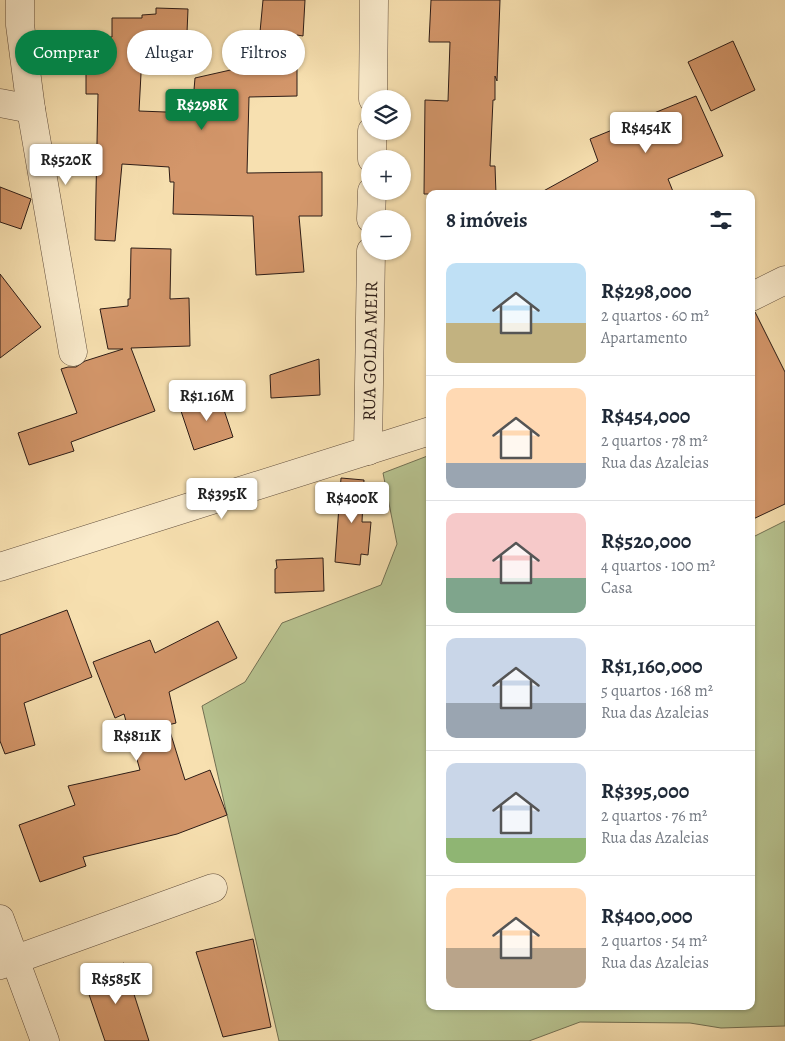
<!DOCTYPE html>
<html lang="pt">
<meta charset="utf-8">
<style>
body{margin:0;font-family:Alegreya,serif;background:#f6f6f7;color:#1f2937;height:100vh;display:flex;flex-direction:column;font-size:19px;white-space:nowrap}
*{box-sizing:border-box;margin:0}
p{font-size:16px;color:#747a83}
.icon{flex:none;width:28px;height:28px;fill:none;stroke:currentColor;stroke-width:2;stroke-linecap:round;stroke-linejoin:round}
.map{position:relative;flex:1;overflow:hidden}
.details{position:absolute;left:426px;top:190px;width:329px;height:820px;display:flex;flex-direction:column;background:#fff;border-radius:10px;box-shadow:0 1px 4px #0004}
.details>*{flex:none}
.guide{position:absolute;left:15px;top:30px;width:336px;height:45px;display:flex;gap:10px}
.buttons{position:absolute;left:361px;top:90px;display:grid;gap:10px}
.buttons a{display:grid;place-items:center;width:50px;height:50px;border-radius:50%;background:#fff;box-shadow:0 1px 4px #0004;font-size:25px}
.price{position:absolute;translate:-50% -42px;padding:0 11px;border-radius:5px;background:#fff;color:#222;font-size:16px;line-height:32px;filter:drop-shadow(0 1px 2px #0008)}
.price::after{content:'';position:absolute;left:50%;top:30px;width:15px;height:11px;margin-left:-8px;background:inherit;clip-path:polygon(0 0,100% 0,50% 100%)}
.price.active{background:#0b8043;color:#fff}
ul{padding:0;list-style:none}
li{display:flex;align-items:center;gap:15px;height:125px;padding:0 20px}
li+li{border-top:1px solid #e0e1e3}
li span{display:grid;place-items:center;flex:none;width:140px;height:100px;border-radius:10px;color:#555}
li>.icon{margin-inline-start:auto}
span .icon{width:60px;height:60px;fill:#fffc;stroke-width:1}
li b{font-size:21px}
h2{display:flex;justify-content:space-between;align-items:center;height:60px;padding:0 20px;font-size:21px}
.chip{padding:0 18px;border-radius:22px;background:#fff;box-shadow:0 1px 4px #0004;font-size:18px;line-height:45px}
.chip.active{background:#0b8043;color:#fff}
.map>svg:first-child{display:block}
.green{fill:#b7c390;stroke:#727053}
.building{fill:#d3966a;stroke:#2d1c16}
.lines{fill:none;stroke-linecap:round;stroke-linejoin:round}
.minor-casing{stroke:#604d3c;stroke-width:29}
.minor{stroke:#faebcc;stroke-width:28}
.labels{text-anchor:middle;stroke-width:5;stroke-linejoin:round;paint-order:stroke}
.street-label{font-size:18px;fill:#2d1c16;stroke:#faebcc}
</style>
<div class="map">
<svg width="785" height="1041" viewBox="0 0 785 1041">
<rect width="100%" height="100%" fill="#f7e0b0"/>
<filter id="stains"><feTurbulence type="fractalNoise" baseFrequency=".004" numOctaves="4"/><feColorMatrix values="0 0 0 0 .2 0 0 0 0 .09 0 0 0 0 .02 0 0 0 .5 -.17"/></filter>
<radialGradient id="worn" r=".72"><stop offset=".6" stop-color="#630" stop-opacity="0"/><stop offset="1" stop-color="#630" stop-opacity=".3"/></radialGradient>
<path class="green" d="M430 455V1006H751V538L785 521V1026L721 1028 690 1023 580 1022 529 1041H279L202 706 245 682 282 623 381 585 397 544 383 473Z"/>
<g class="building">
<path d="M263 0H305L303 36 297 35V96L249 97 247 173 322 172V216H299L304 272 256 275 253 216 173 214 174 182H170L169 167 122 164 115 241 95 240 98 94H86V37H112V18H142V15L156 14V8L188 9 186 56 142 55 139 111 192 113 195 78 257 64Z"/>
<path d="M431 0H500L497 81 495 76V100H493L490 166H495L496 194H424L425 100 448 101 450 42H429Z"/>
<path d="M733 41 755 90 711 111 688 62Z"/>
<path d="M696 96 723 156 668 179 674 194H538L598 161 590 139Z"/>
<path d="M0 187 31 199 21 229 0 222Z"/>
<path d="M131 248 171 249 170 299 189 298 190 346 131 348 155 411 71 442 74 451 29 465 18 433 77 413 61 369 68 367H76L85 361 123 349H108L100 309 128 306V299H130Z"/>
<path d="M0 274 41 327 0 358Z"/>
<path d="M751 312H755L785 372V504L751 520Z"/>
<path d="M319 359 320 395 271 398 270 375Z"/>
<path d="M218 392 233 437 194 450 181 411Z"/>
<path d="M341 478 364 480 362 522H371L368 555 361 554 360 565 335 562Z"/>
<path d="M323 558 324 591 275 593V569L277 568 276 560Z"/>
<path d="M67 610 92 677 24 703 35 745 5 754 0 741V635Z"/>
<path d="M218 621 237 658 169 692 176 723 168 725 185 780 210 770 227 815 177 834 83 857 86 866 40 882 19 825 75 805 68 786 140 770 124 714 115 718 93 662 150 640 155 653Z"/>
<path d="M253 939 271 1027 223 1037 196 952Z"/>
<path d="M124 963 149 1041H105L83 977Z"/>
</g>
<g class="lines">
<defs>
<g id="minor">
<path d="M20 0V25L31 109 73 352"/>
<path d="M373 99 374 0"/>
<path d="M0 103 31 109"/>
<path d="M372 159V131"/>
<path d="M371 219 372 191"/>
<path d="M751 297 785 280"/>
<path d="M368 451 371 251"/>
<path d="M0 567 430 431"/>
<path d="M0 919 45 1041"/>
<path d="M0 965 213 888"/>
</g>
</defs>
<use href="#minor" class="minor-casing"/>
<use href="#minor" class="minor"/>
</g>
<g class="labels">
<g class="street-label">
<text transform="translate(370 351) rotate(-89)" y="6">RUA GOLDA MEIR</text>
</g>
</g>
<rect width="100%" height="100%" filter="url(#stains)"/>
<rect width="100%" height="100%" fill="url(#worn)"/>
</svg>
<div class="buttons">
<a><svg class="icon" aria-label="layers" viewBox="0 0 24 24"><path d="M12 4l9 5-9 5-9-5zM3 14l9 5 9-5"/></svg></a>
<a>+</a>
<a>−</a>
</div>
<b class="price active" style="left:202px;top:131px">R$298K</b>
<b class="price" style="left:646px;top:154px">R$454K</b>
<b class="price" style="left:66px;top:186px">R$520K</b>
<b class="price" style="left:207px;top:422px">R$1.16M</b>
<b class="price" style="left:222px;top:520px">R$395K</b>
<b class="price" style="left:352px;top:524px">R$400K</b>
<b class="price" style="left:137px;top:762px">R$811K</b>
<b class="price" style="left:116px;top:1005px">R$585K</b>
<div class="guide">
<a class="chip active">Comprar</a>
<a class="chip">Alugar</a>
<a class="chip">Filtros</a>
</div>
<section class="details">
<h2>8 imóveis<svg class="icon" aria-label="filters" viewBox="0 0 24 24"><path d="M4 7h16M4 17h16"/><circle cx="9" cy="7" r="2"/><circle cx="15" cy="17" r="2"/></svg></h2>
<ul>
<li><span style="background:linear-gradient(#bfe0f5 60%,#c2b280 0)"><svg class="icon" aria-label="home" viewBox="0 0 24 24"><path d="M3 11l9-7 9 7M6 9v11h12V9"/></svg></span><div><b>R$298,000</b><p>2 quartos · 60 m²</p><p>Apartamento</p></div></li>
<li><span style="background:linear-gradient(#ffd9b3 75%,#9aa5b1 0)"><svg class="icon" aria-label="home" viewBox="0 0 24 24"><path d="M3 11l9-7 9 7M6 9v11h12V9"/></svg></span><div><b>R$454,000</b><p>2 quartos · 78 m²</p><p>Rua das Azaleias</p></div></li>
<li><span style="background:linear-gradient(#f6c9c9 65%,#7fa58c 0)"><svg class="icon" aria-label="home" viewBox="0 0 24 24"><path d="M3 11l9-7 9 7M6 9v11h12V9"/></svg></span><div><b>R$520,000</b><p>4 quartos · 100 m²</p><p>Casa</p></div></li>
<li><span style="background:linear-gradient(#c9d6e8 65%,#9aa5b1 0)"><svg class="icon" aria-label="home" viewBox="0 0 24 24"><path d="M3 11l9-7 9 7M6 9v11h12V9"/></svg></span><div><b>R$1,160,000</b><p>5 quartos · 168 m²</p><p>Rua das Azaleias</p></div></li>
<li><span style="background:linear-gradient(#c9d6e8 75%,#8fb573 0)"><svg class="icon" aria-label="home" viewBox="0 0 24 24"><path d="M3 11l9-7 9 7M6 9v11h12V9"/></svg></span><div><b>R$395,000</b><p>2 quartos · 76 m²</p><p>Rua das Azaleias</p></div></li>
<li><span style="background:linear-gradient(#ffd9b3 60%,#b9a48a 0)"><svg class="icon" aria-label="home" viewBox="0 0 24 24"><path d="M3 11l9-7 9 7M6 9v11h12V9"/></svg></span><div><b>R$400,000</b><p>2 quartos · 54 m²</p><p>Rua das Azaleias</p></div></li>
</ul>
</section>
</div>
